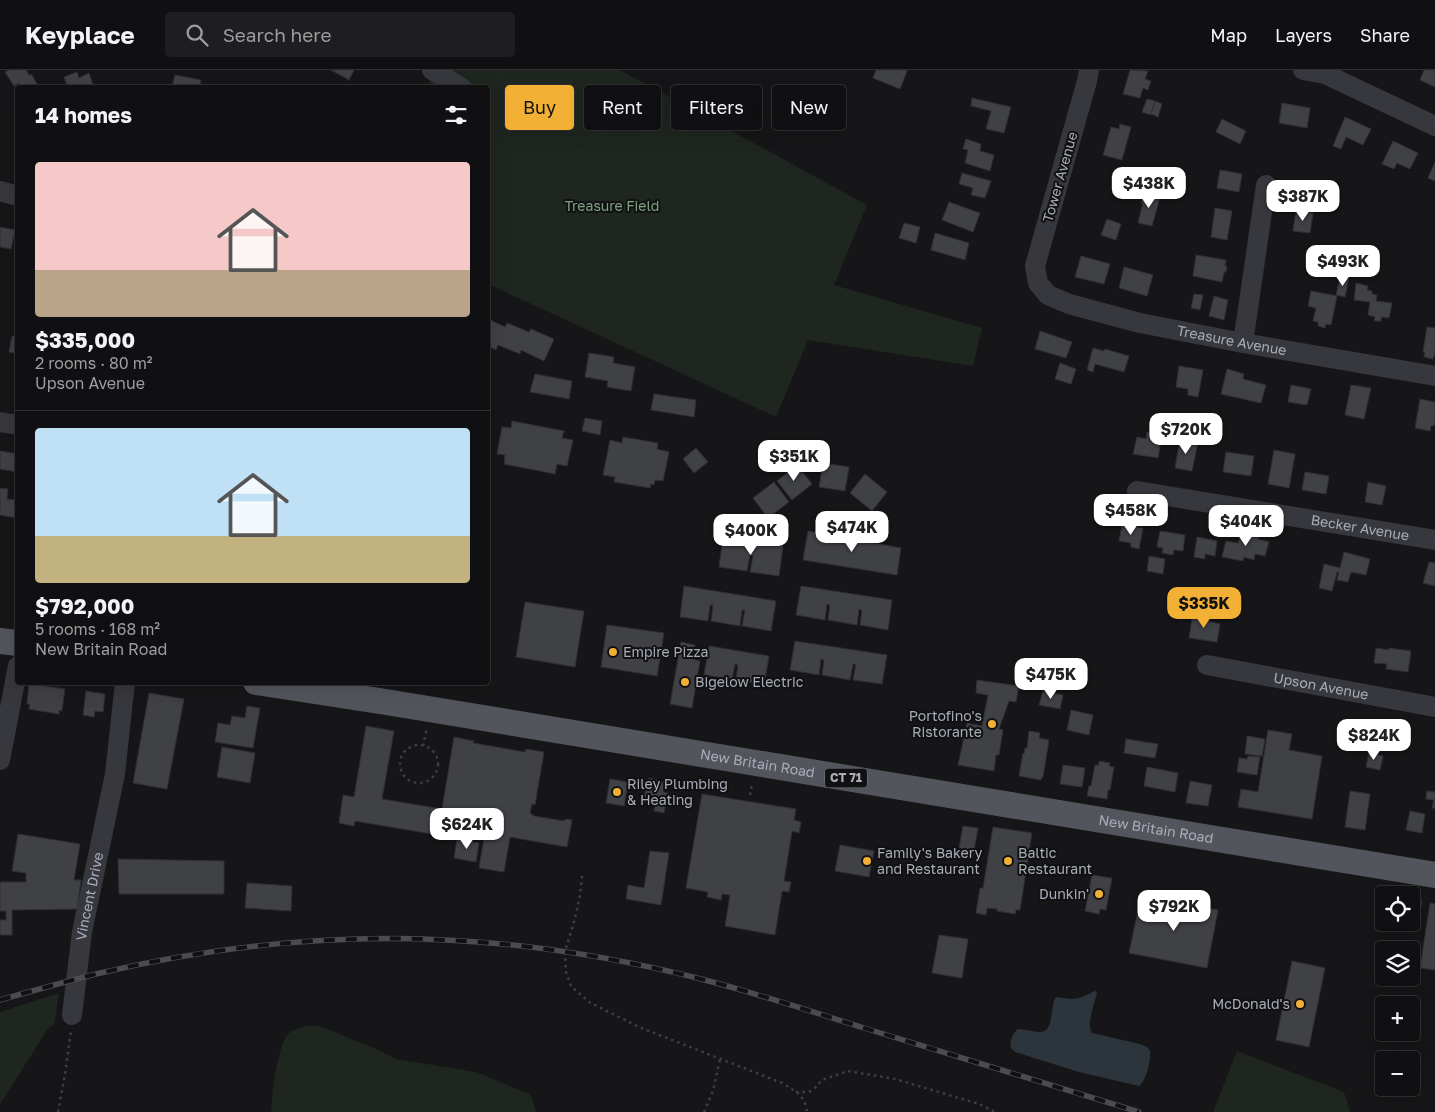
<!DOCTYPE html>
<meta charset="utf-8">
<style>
body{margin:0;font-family:"Golos Text",sans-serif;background:#1e1e20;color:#f1f3f6;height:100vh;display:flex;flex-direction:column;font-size:19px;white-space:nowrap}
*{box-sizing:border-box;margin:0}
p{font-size:16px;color:#9c9d9f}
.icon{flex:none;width:28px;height:28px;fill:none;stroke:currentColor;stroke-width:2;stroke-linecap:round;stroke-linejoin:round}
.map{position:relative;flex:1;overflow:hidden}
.panel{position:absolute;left:15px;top:15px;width:475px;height:600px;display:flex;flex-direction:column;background:#101012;border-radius:5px;box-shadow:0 5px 20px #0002,0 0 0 1px #303032}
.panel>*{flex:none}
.guide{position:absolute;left:505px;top:15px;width:475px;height:45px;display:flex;gap:10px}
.buttons{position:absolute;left:1375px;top:816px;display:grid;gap:10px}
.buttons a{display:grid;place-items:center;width:45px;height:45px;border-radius:5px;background:#101012;box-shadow:0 5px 20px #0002,0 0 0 1px #303032;font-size:25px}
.price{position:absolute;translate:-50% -42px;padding:0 11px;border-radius:10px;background:#fff;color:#222;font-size:16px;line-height:32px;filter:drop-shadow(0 1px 2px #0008)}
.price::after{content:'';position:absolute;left:50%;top:30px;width:15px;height:11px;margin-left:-8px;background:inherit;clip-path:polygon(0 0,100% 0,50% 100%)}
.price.on{background:#f2b134;color:#111}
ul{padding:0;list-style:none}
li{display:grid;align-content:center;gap:10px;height:265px;padding:0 20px}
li+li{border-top:1px solid #303032}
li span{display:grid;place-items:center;height:155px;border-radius:5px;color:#555}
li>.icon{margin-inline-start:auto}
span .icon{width:90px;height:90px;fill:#fffc;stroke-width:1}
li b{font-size:21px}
h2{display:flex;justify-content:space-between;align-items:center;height:60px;padding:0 20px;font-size:21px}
.pill{padding:0 18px;border-radius:5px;background:#101012;box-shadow:0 5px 20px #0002,0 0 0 1px #303032;font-size:18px;line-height:45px}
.pill.on{background:#f2b134;color:#111}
header{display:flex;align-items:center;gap:30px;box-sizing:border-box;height:70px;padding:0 25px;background:#101012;border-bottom:1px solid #303032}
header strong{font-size:24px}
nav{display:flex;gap:28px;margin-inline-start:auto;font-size:18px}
.search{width:350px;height:45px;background:#1e1e20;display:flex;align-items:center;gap:12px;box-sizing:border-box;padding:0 18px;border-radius:5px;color:#9c9d9f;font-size:19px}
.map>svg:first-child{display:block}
.green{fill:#1e261f}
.water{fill:#2c353c}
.building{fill:#404145;stroke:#303034}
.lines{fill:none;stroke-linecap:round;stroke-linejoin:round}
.path{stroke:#3d3f44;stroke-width:2.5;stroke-dasharray:2.5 4;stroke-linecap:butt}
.minor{stroke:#37383d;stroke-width:20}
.major{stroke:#53555c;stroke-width:26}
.rail-casing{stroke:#4a4c52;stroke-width:5.5}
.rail{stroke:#111113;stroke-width:4;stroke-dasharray:11;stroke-linecap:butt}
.poi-dot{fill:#f2b134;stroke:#111113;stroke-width:2}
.labels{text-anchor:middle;stroke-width:4;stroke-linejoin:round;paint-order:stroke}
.shield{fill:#111113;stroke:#7b7e86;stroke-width:1}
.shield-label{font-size:12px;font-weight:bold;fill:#a8adb8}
.street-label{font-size:14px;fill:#a8adb8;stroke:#111113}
.park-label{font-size:14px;fill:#7fa381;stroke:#111113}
.poi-label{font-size:14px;fill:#a8adb8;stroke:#111113;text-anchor:start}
</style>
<header>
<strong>Keyplace</strong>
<div class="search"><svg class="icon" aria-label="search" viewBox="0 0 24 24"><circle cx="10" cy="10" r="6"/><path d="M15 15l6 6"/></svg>Search here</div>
<nav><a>Map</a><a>Layers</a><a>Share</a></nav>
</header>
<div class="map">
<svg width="1435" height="1042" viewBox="0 0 1435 1042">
<rect width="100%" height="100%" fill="#161618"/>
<g class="green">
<path d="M437 0H620L867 135 834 215 982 258 973 296 808 270 776 347 488 214V18H426Z"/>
<path d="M59 923 54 955 49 957 0 1034V942Z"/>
<path d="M307 956H317L330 960 353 970 374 978 396 989 476 1002 529 1024 532 1028 536 1042H271C272 1025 277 975 289 963 294 959 301 957 307 956Z"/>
<path d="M1237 981 1344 1022 1350 1042H1213Z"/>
</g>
<path class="water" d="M1095 921 1097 922C1095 933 1086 954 1092 963L1140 974 1147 977 1150 980C1151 990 1147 1010 1139 1016L1079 1002 1015 982 1011 978C1009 971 1013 963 1018 959 1024 959 1039 963 1042 962 1054 960 1050 935 1056 927 1076 930 1077 930 1095 921Z"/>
<g class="building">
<path d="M9 0H26L29 5H32L38 16 21 18 19 13 14 16 5 2Z"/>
<path d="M331 0H354L349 10Z"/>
<path d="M876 0H906L907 1 900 19 873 8Z"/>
<path d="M1130 0 1148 1 1145 9 1151 11 1148 20 1143 18 1140 28 1123 24Z"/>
<path d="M1424 0H1435V17L1420 10Z"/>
<path d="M77 2 79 8 89 3 94 18H68L64 7Z"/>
<path d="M175 5 201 10 200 18 172 17Z"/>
<path d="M972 28 1011 37 1004 63 986 59 991 41 971 36Z"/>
<path d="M1147 29 1155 31 1151 45 1142 42Z"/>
<path d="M1155 31 1162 34 1158 47 1151 44Z"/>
<path d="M1282 33 1310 38 1307 58 1279 53Z"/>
<path d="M1345 47 1371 59 1363 75 1346 67 1341 79 1333 76Z"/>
<path d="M1222 49 1246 61 1240 74 1216 62Z"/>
<path d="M1120 54 1131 57 1122 90 1103 85 1111 57 1119 59Z"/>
<path d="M966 69 981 74 980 81 994 85 990 101 965 93 968 80 963 79Z"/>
<path d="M1393 71 1418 83 1410 99 1397 93 1394 99 1382 94Z"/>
<path d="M1435 92V111L1428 108Z"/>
<path d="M1220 100 1242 104 1239 122 1217 118Z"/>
<path d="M962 103 991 111 985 128 971 125 973 118 959 114Z"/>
<path d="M1152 108 1164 111 1162 120 1150 117Z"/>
<path d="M1144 122 1160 127 1152 156 1138 153 1143 133H1141Z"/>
<path d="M949 132 980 143 973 162 942 150Z"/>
<path d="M1215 138 1232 141 1227 170 1211 167Z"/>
<path d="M1296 140 1313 143 1310 163 1293 161Z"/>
<path d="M1107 149 1121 154 1116 170 1101 165Z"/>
<path d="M904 153 920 157 916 173 899 168Z"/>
<path d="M0 157 15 160 11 179 0 177Z"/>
<path d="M935 163 969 173 965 190 931 180Z"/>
<path d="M1196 185 1226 190 1225 196H1227L1226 202H1224L1222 212 1193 206Z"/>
<path d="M1081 186 1110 194 1104 214 1075 207Z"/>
<path d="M1124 197 1153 205 1147 226 1119 218Z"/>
<path d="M1340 207 1349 208 1345 227 1336 225Z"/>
<path d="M1356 213 1368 216 1367 220 1372 221V224L1377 225 1376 231 1392 233 1389 248 1381 247V251H1374L1375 247 1368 245 1370 232 1354 230Z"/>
<path d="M1311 221 1337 226 1331 255 1326 254 1325 258 1318 256V252L1313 251 1316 238 1308 236Z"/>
<path d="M1194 224 1203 225 1200 240 1191 238Z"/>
<path d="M1214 226 1228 230 1224 250 1209 246Z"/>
<path d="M488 249 505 257 507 253 529 262 531 259 554 269 544 291 521 280 520 284 498 275 496 280 488 276Z"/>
<path d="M1427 257 1435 258V285H1434L1433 289 1424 287 1425 283 1423 282Z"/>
<path d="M1040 261 1072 272 1066 288 1035 279Z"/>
<path d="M12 266 18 267V284L9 282Z"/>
<path d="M1093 278 1104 281 1105 279 1129 286 1124 302 1095 294 1093 302 1087 300Z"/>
<path d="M589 283 614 287 613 293 635 297 631 321 607 317 608 311 585 307Z"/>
<path d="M1060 293 1076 299 1071 314 1055 309Z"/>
<path d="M1179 296 1203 300 1198 327 1188 325V319L1176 317Z"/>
<path d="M1227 299 1244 304 1243 309 1266 315 1261 333 1221 324Z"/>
<path d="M535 304 572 311 569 329 530 322Z"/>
<path d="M1291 315 1311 319 1307 335 1288 332Z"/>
<path d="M1351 315 1371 318 1364 349 1345 345Z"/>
<path d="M654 324 696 330 694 347 651 340Z"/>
<path d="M1420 329 1435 332V349L1434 356H1431L1430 361 1415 358Z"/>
<path d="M585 348 602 351 600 365 582 361Z"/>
<path d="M512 351 564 361 562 368 573 370 567 396 557 394 555 404 504 394 505 385 497 384 502 357 511 358Z"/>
<path d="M1147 362 1162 365 1158 388 1133 384 1137 367 1146 369Z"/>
<path d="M623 367 658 373 657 379 669 382 663 411 655 410 654 415 651 414 650 418 614 412 615 407 603 405 610 370 622 373Z"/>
<path d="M1180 369 1198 372 1192 401 1175 398Z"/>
<path d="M696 378 708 392 694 403 683 389Z"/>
<path d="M1274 380 1295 384 1289 418 1268 414Z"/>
<path d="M0 381 18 384V402L0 399Z"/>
<path d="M1226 382 1254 386 1251 406 1223 402Z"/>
<path d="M823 393 849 397 845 421 819 417Z"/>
<path d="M797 395 812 414 792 430 777 411Z"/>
<path d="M1305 402 1329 406 1326 424 1302 420Z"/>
<path d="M865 404 887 422 872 441 850 423Z"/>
<path d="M774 412 789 432 768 448 753 428Z"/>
<path d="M1368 412 1386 416 1382 435 1365 432Z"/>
<path d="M0 418 8 419 7 429 18 430V448L0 445Z"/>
<path d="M1122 455 1143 458 1139 479 1131 477V473L1119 471Z"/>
<path d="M1243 458 1252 460 1251 464 1259 466 1258 469 1269 472 1265 486 1255 484 1254 490 1244 487 1243 491 1222 487 1226 471 1238 473Z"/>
<path d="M808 461 901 478 897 505 803 490Z"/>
<path d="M1160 461 1185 465 1183 481 1174 480 1173 485 1162 483 1163 478 1157 477Z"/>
<path d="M723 467 783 476 779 506 750 502 753 486 750 485 747 501 719 497Z"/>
<path d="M1197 467 1217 471 1215 486 1205 484V489L1194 487Z"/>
<path d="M1344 482 1370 489 1366 505 1351 502 1348 512 1337 510 1339 502H1337L1332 521 1319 518 1324 494 1340 498Z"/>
<path d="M1149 486 1165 489 1163 504 1147 501Z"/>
<path d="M1429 492 1435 493V516L1423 513Z"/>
<path d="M684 516 776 531 771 561 742 556 745 540H742L740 556 711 551 713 535H710L708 551 680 547Z"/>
<path d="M801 516 892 530 888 560 860 555 862 540 859 539 857 555 828 550 830 535 827 534 825 550 796 545Z"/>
<path d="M525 532 584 541 575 597 516 587Z"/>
<path d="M1193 542 1201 544 1200 549 1220 554 1217 572 1189 568Z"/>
<path d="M607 555 664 563 657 606 601 597Z"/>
<path d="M795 571 887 585 882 614 853 610 856 594H853L850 610 822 605 824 590 821 589 819 605 790 600Z"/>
<path d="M681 572 695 575 692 589 700 591 692 638 670 634Z"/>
<path d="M709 576 769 586 764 615 736 610 738 595 735 594 732 609 704 605Z"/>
<path d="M1376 578 1389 580V578L1411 581 1408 602 1386 599 1387 594 1374 593Z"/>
<path d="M977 610 1019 616 1016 632 1009 631 999 659 1003 660 999 685H996L994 701 958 695 967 653 982 656 988 625 976 623Z"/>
<path d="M29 614 65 619 62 641 59 640V644L29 639 30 634H27Z"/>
<path d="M86 621 105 624 103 642 95 641 94 647 83 645Z"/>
<path d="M1043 621 1063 625 1060 639 1039 635Z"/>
<path d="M149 623 184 629 167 719 133 713Z"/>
<path d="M247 636 260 638 253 678 215 672 218 653 230 655 232 646 245 648Z"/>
<path d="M1071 640 1093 645 1089 665 1067 660Z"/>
<path d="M366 656 394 661 382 729 442 739 454 667 474 671 473 673 525 682 526 679 544 682 535 735 532 734 530 743 534 746 564 751 566 749 572 750 567 777 510 767 504 802 479 798 488 744 468 741 464 765 439 761 438 765 355 751 354 756 339 753 343 725 354 727Z"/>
<path d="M1268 660 1292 664 1289 680 1322 686 1312 749 1238 737 1241 719 1258 722Z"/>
<path d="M1029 661 1040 663 1039 668 1049 670 1043 707H1042L1041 710 1019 706 1023 683 1024 684 1025 678H1027Z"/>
<path d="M1247 666 1265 669 1262 686 1245 684Z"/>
<path d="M1126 669 1158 674 1155 688 1124 683Z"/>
<path d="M222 677 255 683 250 713 217 707Z"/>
<path d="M1369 683 1383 686 1380 700 1366 697Z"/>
<path d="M1248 686 1260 687 1257 705 1237 702 1239 688 1247 689Z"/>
<path d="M1099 691 1110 693 1109 696 1114 697 1110 720H1108L1107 729 1087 726 1089 716H1091L1095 695H1099Z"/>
<path d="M1063 695 1085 698 1082 717 1060 714Z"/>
<path d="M1147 697 1178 703 1175 722 1144 716Z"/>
<path d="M649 708 665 712 663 722 668 723 664 743 654 741 655 734 643 732 648 710Z"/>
<path d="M610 709 628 712 624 736 606 733Z"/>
<path d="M1190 711 1212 715 1208 736 1186 733Z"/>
<path d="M1350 721 1370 724 1365 760 1345 757Z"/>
<path d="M1427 721 1435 722V738H1432L1434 730 1426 729Z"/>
<path d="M702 724 796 739 794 750 801 752 799 763 792 761 784 811 791 812 789 822 782 821 775 865 725 856 730 825 722 824 721 830 707 827 708 822 686 818Z"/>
<path d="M1410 741 1425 744 1422 763 1406 760Z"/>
<path d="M963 756 978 758 973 786 958 784Z"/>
<path d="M993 757 1032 763 1020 840H1016L1015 844 997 841V839L987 838 986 845 976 843 980 818H983Z"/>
<path d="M18 764 80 774 74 810H81L77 839 12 840V865H0V850H6V841H0V812H26V803L12 801Z"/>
<path d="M457 769 479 773 476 792 454 788Z"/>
<path d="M840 775 874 781 869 807 835 801Z"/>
<path d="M650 781 669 783 661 835 626 829 628 815 644 818Z"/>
<path d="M118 789 224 791V824H119Z"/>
<path d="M1092 805 1112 808 1106 840 1100 839 1099 844 1085 841Z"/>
<path d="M247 813 292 816 291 841 245 838Z"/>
<path d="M1141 826 1218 840 1207 898 1129 883Z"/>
<path d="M1411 828 1422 830 1419 849 1411 848Z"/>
<path d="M1430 833 1435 834V900L1420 898Z"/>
<path d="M939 865 968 869 962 908 932 903Z"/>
<path d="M1292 891 1325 898 1309 977 1276 970Z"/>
</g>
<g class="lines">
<g class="path">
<circle cx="419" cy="694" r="19"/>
<path d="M423 676 427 658"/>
<path d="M750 725 752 713"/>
<path d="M582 806 580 826 574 852 565 881 566 902 571 916 589 932 639 957 782 1013C796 1022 805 1025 807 1042"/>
<path d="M796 1022H809L815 1018 822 1010 848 1001 895 1009 979 1034 995 1042"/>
<path d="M58 1042 65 1004 71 961"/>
<path d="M704 1042 713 1021 720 989"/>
</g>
<g class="minor">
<path d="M432 0 462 18"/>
<path id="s1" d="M1089 0 1087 11 1035 196 1038 213 1048 225 1069 234 1140 253 1243 273 1435 306"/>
<path d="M1303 0 1325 4 1435 56"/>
<path d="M0 121 18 126"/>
<path d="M1243 273 1266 115"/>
<path d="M0 352 18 355"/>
<path id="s2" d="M1137 421 1435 470"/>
<path id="s3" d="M1207 595 1435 637"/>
<path d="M0 690 18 596"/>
<path id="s4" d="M72 945 82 862 115 704 125 612"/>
</g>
<g class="major">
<path d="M0 571 18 573"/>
<path id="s5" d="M256 612 386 632 1435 805"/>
</g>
<defs>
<path id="rail" d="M0 930C32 921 64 912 96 904 210 877 329 864 446 870 532 874 617 888 701 909 756 923 810 941 864 958 956 986 1047 1014 1139 1042"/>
</defs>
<use href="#rail" class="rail-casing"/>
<use href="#rail" class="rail"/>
</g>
<g class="poi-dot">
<circle cx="613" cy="582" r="5"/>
<circle cx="685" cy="612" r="5"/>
<circle cx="992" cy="654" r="5"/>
<circle cx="617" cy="722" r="5"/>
<circle cx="867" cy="791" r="5"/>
<circle cx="1008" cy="791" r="5"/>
<circle cx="1099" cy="824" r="5"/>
<circle cx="1300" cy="934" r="5"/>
</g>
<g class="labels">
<rect class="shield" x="825" y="698.5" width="42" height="19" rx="4"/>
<g class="shield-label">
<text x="846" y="712">CT 71</text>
</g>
<g class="street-label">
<text transform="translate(1060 107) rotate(-74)" y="5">Tower Avenue</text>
<text dy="5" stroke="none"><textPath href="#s1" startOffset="426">Treasure Avenue</textPath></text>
<text dy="5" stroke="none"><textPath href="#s2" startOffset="226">Becker Avenue</textPath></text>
<text dy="5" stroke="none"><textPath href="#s3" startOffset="116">Upson Avenue</textPath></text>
<text dy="5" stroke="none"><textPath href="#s5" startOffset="508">New Britain Road</textPath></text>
<text dy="5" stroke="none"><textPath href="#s5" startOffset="912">New Britain Road</textPath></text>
<text dy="5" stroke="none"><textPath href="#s4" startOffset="120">Vincent Drive</textPath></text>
</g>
<g class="park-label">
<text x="612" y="141">Treasure Field</text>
</g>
<g class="poi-label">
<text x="623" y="587">Empire Pizza</text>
<text x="695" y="617">Bigelow Electric</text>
<text x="982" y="651" text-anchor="end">Portofino's<tspan x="982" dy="16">Ristorante</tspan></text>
<text x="627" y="719">Riley Plumbing<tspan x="627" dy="16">&amp; Heating</tspan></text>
<text x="877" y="788">Family's Bakery<tspan x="877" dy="16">and Restaurant</tspan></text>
<text x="1018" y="788">Baltic<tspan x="1018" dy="16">Restaurant</tspan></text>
<text x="1089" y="829" text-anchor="end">Dunkin'</text>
<text x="1290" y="939" text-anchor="end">McDonald's</text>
</g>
</g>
</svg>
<div class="buttons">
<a><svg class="icon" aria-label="locate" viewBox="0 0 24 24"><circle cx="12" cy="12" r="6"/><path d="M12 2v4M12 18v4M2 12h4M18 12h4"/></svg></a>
<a><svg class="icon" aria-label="layers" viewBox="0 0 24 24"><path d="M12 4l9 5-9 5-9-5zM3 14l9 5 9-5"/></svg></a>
<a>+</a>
<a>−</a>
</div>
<b class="price" style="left:1149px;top:139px">$438K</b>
<b class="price" style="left:1303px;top:152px">$387K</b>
<b class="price" style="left:1343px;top:217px">$493K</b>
<b class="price" style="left:1186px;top:385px">$720K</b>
<b class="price" style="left:794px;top:412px">$351K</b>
<b class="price" style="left:1131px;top:466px">$458K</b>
<b class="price" style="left:1246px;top:477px">$404K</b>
<b class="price" style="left:852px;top:483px">$474K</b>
<b class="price" style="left:751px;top:486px">$400K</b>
<b class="price on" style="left:1204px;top:559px">$335K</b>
<b class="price" style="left:1051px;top:630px">$475K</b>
<b class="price" style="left:1374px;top:691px">$824K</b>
<b class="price" style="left:467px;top:780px">$624K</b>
<b class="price" style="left:1174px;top:862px">$792K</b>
<div class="guide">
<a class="pill on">Buy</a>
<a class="pill">Rent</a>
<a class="pill">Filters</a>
<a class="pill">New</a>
</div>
<section class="panel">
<h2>14 homes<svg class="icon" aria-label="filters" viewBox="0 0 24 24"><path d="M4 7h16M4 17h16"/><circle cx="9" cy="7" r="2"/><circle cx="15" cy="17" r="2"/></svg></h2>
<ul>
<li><span style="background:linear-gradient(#f6c9c9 70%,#b9a48a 0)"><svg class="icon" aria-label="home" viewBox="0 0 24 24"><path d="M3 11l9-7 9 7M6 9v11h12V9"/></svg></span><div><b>$335,000</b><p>2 rooms · 80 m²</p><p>Upson Avenue</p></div></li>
<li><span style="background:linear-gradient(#bfe0f5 70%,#c2b280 0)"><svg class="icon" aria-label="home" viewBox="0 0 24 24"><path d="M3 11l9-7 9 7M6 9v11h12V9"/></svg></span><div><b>$792,000</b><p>5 rooms · 168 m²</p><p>New Britain Road</p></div></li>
</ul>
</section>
</div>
